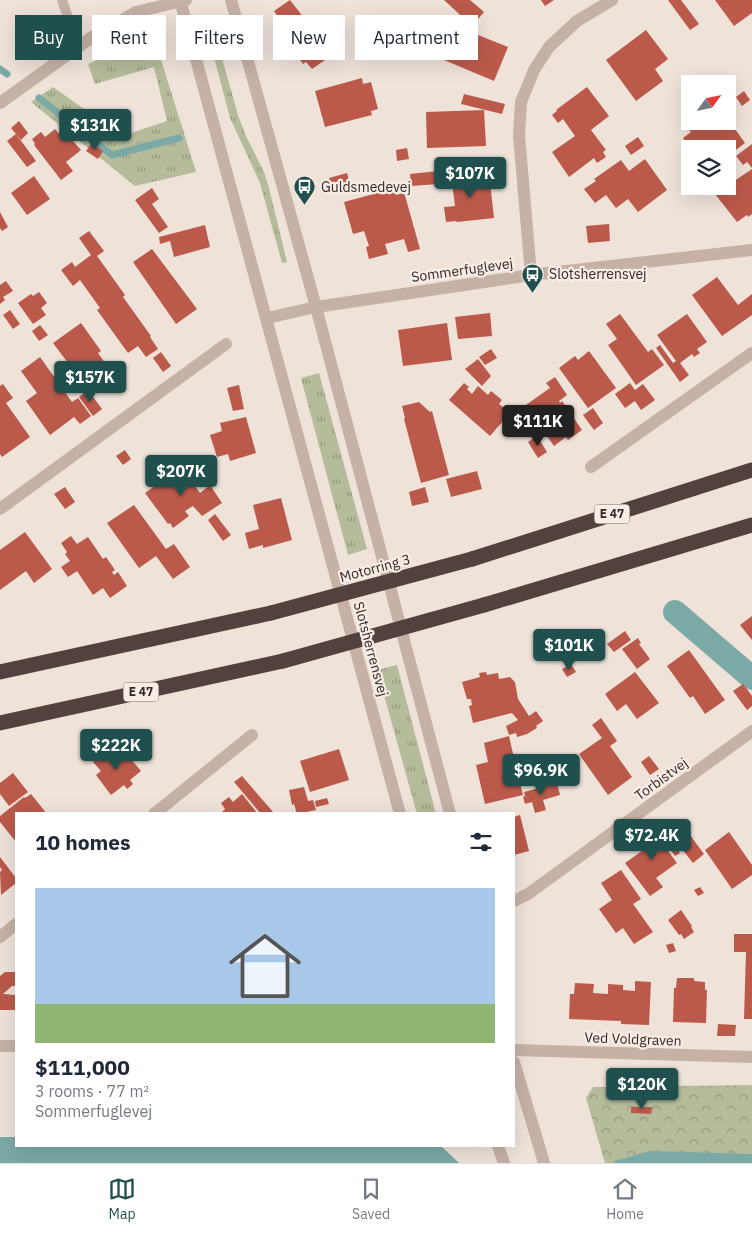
<!DOCTYPE html>
<meta charset="utf-8">
<style>
body{margin:0;font-family:"IBM Plex Sans",sans-serif;background:#f2f2f3;color:#1f2937;height:100vh;display:flex;flex-direction:column;font-size:19px;white-space:nowrap}
*{box-sizing:border-box;margin:0}
p{font-size:16px;color:#747a83}
.icon{flex:none;width:28px;height:28px;fill:none;stroke:currentColor;stroke-width:2;stroke-linecap:round;stroke-linejoin:round}
.map{position:relative;flex:1;overflow:hidden}
.drawer{position:absolute;left:15px;top:812px;width:500px;height:335px;display:flex;flex-direction:column;background:#fff;border-radius:0px;box-shadow:0 5px 20px #0002}
.drawer>*{flex:none}
.hud{position:absolute;left:15px;top:15px;width:500px;height:45px;display:flex;gap:10px}
.needle{width:32px;rotate:57deg}
.buttons{position:absolute;left:681px;top:75px;display:grid;gap:10px}
.buttons a{display:grid;place-items:center;width:55px;height:55px;border-radius:0px;background:#fff;box-shadow:0 5px 20px #0002;font-size:25px}
.price{position:absolute;translate:-50% -42px;padding:0 11px;border-radius:5px;background:#20504e;color:#fff;font-size:16px;line-height:32px;filter:drop-shadow(0 1px 2px #0008)}
.price::after{content:'';position:absolute;left:50%;top:30px;width:15px;height:11px;margin-left:-8px;background:inherit;clip-path:polygon(0 0,100% 0,50% 100%)}
.price.active{background:#222;color:#fff}
ul{padding:0;list-style:none}
li{display:grid;align-content:center;gap:10px;height:265px;padding:0 20px}
li+li{border-top:1px solid #e0e1e3}
li span{display:grid;place-items:center;height:155px;border-radius:0px;color:#555}
li>.icon{margin-inline-start:auto}
span .icon{width:90px;height:90px;fill:#fffc;stroke-width:1}
li b{font-size:21px}
h2{display:flex;justify-content:space-between;align-items:center;height:60px;padding:0 20px;font-size:21px}
.chip{padding:0 18px;border-radius:0px;background:#fff;box-shadow:0 5px 20px #0002;font-size:18px;line-height:45px}
.chip.active{background:#20504e;color:#fff}
.menu{display:flex;justify-content:space-around;align-items:center;height:70px;border-top:1px solid #e0e1e3;background:#fff;font-size:14px;color:#747a83}
.menu a{display:grid;justify-items:center;gap:2px}
.menu .active{color:#20504e}
.map>svg:first-child{display:block}
.grass{fill:url(#grass-tufts)}
.park{fill:url(#park-crowns)}
.water{fill:#7ba9a6}
.lines{fill:none;stroke-linecap:round;stroke-linejoin:round}
.stream{stroke:#7ba9a6;stroke-width:7}
.canal{stroke:#7ba9a6;stroke-width:24}
.building{fill:#bb5a4b}
.service{stroke:#c5b1a6;stroke-width:10}
.minor{stroke:#c5b1a6;stroke-width:12}
.tertiary{stroke:#c5b1a6;stroke-width:12}
.motorway{stroke:#52423e;stroke-width:15}
.motorway-bridge{stroke:#52423e;stroke-width:15}
.labels{text-anchor:middle;stroke-width:4.5;stroke-linejoin:round;paint-order:stroke}
.shield{fill:#f7ede5;stroke:#6d645f;stroke-width:1}
.shield-label{font-size:12px;font-weight:bold;fill:#322926}
.poi-label{font-size:14px;fill:#322926;stroke:#f7ede5;text-anchor:start}
.street-label{font-size:14px;fill:#322926;stroke:#f7ede5}
</style>
<div class="map">
<svg width="752" height="1163" viewBox="0 0 752 1163">
<defs>
<pattern id="grass-tufts" width="24" height="20" patternUnits="userSpaceOnUse" patternTransform="scale(1.25)"><rect width="24" height="20" fill="#b4bc9b"/><path d="M3 7l-1-3M5 7V3M7 7l1-3M15 17l-1-3M17 17v-4M19 17l1-3" fill="none" stroke="#93997e"/></pattern>
<pattern id="park-crowns" width="20" height="18" patternUnits="userSpaceOnUse" patternTransform="scale(1.25)"><rect width="20" height="18" fill="#b4bc9b"/><path d="M2 6a3 3 0 1 1 6 0M12 15a3 3 0 1 1 6 0" fill="none" stroke="#93997e"/></pattern>
</defs>
<rect width="100%" height="100%" fill="#eee2d9"/>
<g class="grass">
<path d="M216 37 238 115 246 136 264 172 269 188 287 262 282 263 260 183 230 118 209 38Z"/>
<path d="M147 43 158 50 196 172 135 186 31 102 53 87 122 136 167 121 154 67 95 84 88 64 127 46Z"/>
<path d="M319 373 367 549 348 555 301 378Z"/>
<path d="M397 665 436 814H417L377 670Z"/>
</g>
<path class="park" d="M752 1085V1163H605L586 1098 593 1087Z"/>
<g class="water">
<path d="M0 1137H16V1146H441L459 1163H0Z"/>
<path d="M650 1151 752 1154V1163H614V1161Z"/>
</g>
<g class="lines">
<g class="stream">
<path d="M0 69 7 74"/>
<path d="M39 98 112 155 179 138"/>
</g>
<path class="canal" d="M675 612 752 678"/>
</g>
<g class="building">
<path d="M290 0 314 31 308 35 320 51 325 47 331 56 312 69 306 62 303 64 288 43 292 40 279 22 281 21 274 11Z"/>
<path d="M444 0H470L484 12 472 26Z"/>
<path d="M541 0H554L545 6Z"/>
<path d="M668 0H681L699 24 690 30Z"/>
<path d="M715 0H752V13L734 26Z"/>
<path d="M458 27 508 47 494 81 444 60Z"/>
<path d="M646 30 668 59 655 69 663 81 636 101 606 60Z"/>
<path d="M362 78 363 84 371 82 378 109 371 111 372 115 325 127 315 91Z"/>
<path d="M587 87 609 116 591 130 606 150 603 152 606 157 597 163 594 158 569 177 552 152 575 136 563 119 558 123 552 115 557 111 556 110Z"/>
<path d="M744 91 750 100 742 106 736 97Z"/>
<path d="M464 94 505 104 502 114 461 104Z"/>
<path d="M484 110 486 146 427 148 426 112Z"/>
<path d="M728 119 745 143 728 156V149H690L683 138 691 132 685 125 690 121H728Z"/>
<path d="M19 121 28 133 21 140 11 128Z"/>
<path d="M55 129 60 135 65 132 81 150 66 162 73 171 61 180 34 145 35 144 32 139 41 132 45 137Z"/>
<path d="M16 134 36 161 27 167 7 141Z"/>
<path d="M638 137 644 146 631 155 625 146Z"/>
<path d="M92 143 103 151 98 159 86 151Z"/>
<path d="M752 144V168L747 162 743 165 736 156Z"/>
<path d="M407 148 409 159 397 161 396 150Z"/>
<path d="M645 159 667 190 638 212 628 199 616 208 606 195 595 203 584 189 596 181 594 179 621 160 629 171Z"/>
<path d="M752 169V214L748 217 747 215 737 222 715 194Z"/>
<path d="M438 171 439 184 411 186 410 174Z"/>
<path d="M477 172 479 183 490 182 494 218 457 222 456 221 446 222 444 207 455 206 451 175Z"/>
<path d="M347 173 352 191 342 193 340 187 332 189 329 178Z"/>
<path d="M34 176 50 199 27 215 11 193Z"/>
<path d="M152 188 159 199 152 204 168 227 159 233 135 200Z"/>
<path d="M396 188 397 195 404 192 420 249 408 252 404 239 385 244 388 254 369 259 366 247 369 246 364 231 353 234 344 202Z"/>
<path d="M0 212 8 227 2 231 0 228Z"/>
<path d="M609 224 610 241 588 243 586 226Z"/>
<path d="M205 225 210 247 174 257 170 241 160 244 159 237Z"/>
<path d="M89 231 104 251 97 256 125 295 123 297 151 336 150 337 158 349 146 357 138 346 128 353 97 310 100 308 80 280 73 286 61 270 72 262 75 267 91 255 79 238Z"/>
<path d="M152 249 197 309 176 324 133 262Z"/>
<path d="M717 277 738 305 752 294V315L722 336 692 295Z"/>
<path d="M6 281 13 291 3 297 5 300 0 304V285Z"/>
<path d="M39 292 47 303 41 308 46 315 33 324 18 303 31 294 33 296Z"/>
<path d="M10 310 20 324 13 329 3 315Z"/>
<path d="M490 313 492 336 458 339 455 317Z"/>
<path d="M620 314 648 352 652 349 664 365 636 385 608 345 617 339 606 324Z"/>
<path d="M687 314 707 342 697 349 700 353 694 357 692 354 680 363 689 375 680 382 656 348 660 345 673 363 676 361 657 335Z"/>
<path d="M81 323 101 351 98 353 115 377 93 393 76 370 74 371 53 343Z"/>
<path d="M447 323 452 360 403 366 398 330Z"/>
<path d="M40 325 48 335 39 341 32 331Z"/>
<path d="M491 349 497 358 485 365 479 357Z"/>
<path d="M589 351 616 388 588 408 559 368 575 356 578 360Z"/>
<path d="M161 352 171 366 163 372 153 358Z"/>
<path d="M40 357 72 402 78 398 91 416 80 424 74 417 50 435 26 401 37 393 21 371Z"/>
<path d="M478 359 491 376 482 386 465 369Z"/>
<path d="M555 377 567 395 559 401 560 403 562 401 582 430 568 440 566 437 554 446 542 429 540 430 523 407 550 388 546 383Z"/>
<path d="M464 383 469 387 467 389 472 394 478 386 488 395 491 391 502 400 499 404 510 413 490 436 449 400Z"/>
<path d="M630 383 635 390 643 384 655 400 641 410 635 401 625 408 615 394Z"/>
<path d="M3 384 13 398 6 403 30 437 2 457 0 454V386Z"/>
<path d="M239 385 244 409 233 411 227 388Z"/>
<path d="M88 390 102 409 93 416 79 397Z"/>
<path d="M419 402 430 412 432 411 449 475 421 483 404 419 405 418 402 406Z"/>
<path d="M593 408 603 423 594 430 583 415Z"/>
<path d="M246 417 256 453 230 461 228 454 217 457 210 435 222 431 220 423Z"/>
<path d="M537 436 547 452 538 458 528 442Z"/>
<path d="M125 450 131 459 123 465 116 456Z"/>
<path d="M179 464 200 493 210 485 222 503 202 516 193 506 185 511 189 516 173 528 170 523 168 524 145 493 159 483 157 480Z"/>
<path d="M477 471 482 489 451 497 446 479Z"/>
<path d="M65 487 75 502 65 509 54 494Z"/>
<path d="M425 487 429 502 412 506 409 492Z"/>
<path d="M281 498 292 540 263 548V545L249 549 245 533 259 529 253 505Z"/>
<path d="M134 505 166 549 174 544 190 567 173 579 156 556 139 568 107 523Z"/>
<path d="M215 514 231 535 223 541 208 520Z"/>
<path d="M25 532 52 569 34 583 26 571 0 590V550Z"/>
<path d="M71 536 77 544 88 537 103 559 106 557 115 570 112 572 114 575 118 572 127 586 110 598 103 588 93 595 77 571 68 577 61 567 70 561 65 554 67 552 61 543Z"/>
<path d="M752 616V640L740 625Z"/>
<path d="M625 631 631 640 614 652 607 644Z"/>
<path d="M638 638 641 643 639 644 650 659 637 669 622 649Z"/>
<path d="M689 650 725 700 705 714 693 696 690 698 667 666Z"/>
<path d="M571 664 576 672 567 677 562 669Z"/>
<path d="M486 672 487 675 498 673 499 679 510 677 515 682 518 699 529 716 536 711 543 721 536 726 537 728 527 734 517 737 516 733 509 735 506 726 518 720 512 713 473 723 469 706 472 705 471 699H467L462 682 480 677 479 673Z"/>
<path d="M635 672 659 703 637 719 626 704 617 711 605 694Z"/>
<path d="M743 684 752 696V706L747 710 733 691Z"/>
<path d="M601 718 617 741 610 746 632 777 608 795 579 754 602 738 592 725Z"/>
<path d="M509 736 514 758H516L522 783H520L523 795 485 804 476 765 488 762 484 743Z"/>
<path d="M109 749 116 759 125 752 141 771 130 780 133 784 127 789 124 785 111 795 96 775 101 771 93 762Z"/>
<path d="M339 749 349 780 310 792 300 761Z"/>
<path d="M649 756 659 769 650 775 641 762Z"/>
<path d="M13 773 28 792 9 806 0 794V783Z"/>
<path d="M242 776 274 813 273 814H261L234 782Z"/>
<path d="M557 783 560 795 543 800 546 810 535 813 532 802 525 804 523 797 525 796 524 792Z"/>
<path d="M304 787 308 801 313 800 316 810 297 814 294 804 292 805 289 790Z"/>
<path d="M31 794 47 814H16V842L0 822V816L24 797 25 798Z"/>
<path d="M242 794 258 814H220L225 809 221 803 229 797 233 802Z"/>
<path d="M327 798 329 804 316 807 315 801Z"/>
<path d="M520 815 529 851 514 855V817Z"/>
<path d="M656 821 667 835 660 840 677 863 656 878 663 887 650 896 625 863 656 841 646 829Z"/>
<path d="M729 832 752 865V875L732 889 705 850Z"/>
<path d="M690 835 704 854 693 863 678 844Z"/>
<path d="M668 836 680 853 675 856 663 839Z"/>
<path d="M0 857 16 878V883L1 895 0 872 2 870 0 867Z"/>
<path d="M621 870 641 899 633 904 653 932 634 944 623 928 616 933 599 909 612 900 601 883Z"/>
<path d="M700 887 704 893 698 896 694 890Z"/>
<path d="M681 910 692 926 691 927 694 932 684 939 681 934 679 935 668 920Z"/>
<path d="M734 934H752V1019H744L746 952H734Z"/>
<path d="M673 943 676 951 669 953 666 945Z"/>
<path d="M5 972H16V986H12L3 994 16 995V1010H0V976Z"/>
<path d="M677 978H694V981L705 982V990H707L706 1023 673 1022 674 988H676Z"/>
<path d="M635 981 651 982 649 1025 621 1024V1021L569 1019 570 994H574L575 983 594 984 593 993 608 994V984L623 985V990L635 991Z"/>
<path d="M718 1024 736 1025 735 1036H717Z"/>
<path d="M631 1107H652L651 1114 631 1113Z"/>
</g>
<g class="lines">
<path class="service" d="M62 0 78 47"/>
<g class="minor">
<path d="M0 103 92 37 126 18 136 12 186 0"/>
<path d="M531 275 519 135 521 102 534 70 549 47 577 21 612 0"/>
<path d="M267 318 316 307 531 275 752 250"/>
<path d="M591 467 752 353"/>
<path d="M0 509 226 344"/>
<path d="M154 814 252 735"/>
<path d="M514 901 528 894 752 731"/>
<path d="M0 937 16 924"/>
<path d="M0 1046H16"/>
<path d="M514 1050 752 1057"/>
</g>
<g class="tertiary">
<path d="M180 0 400 814"/>
<path d="M231 0 316 307 450 814"/>
<path d="M514 1062 544 1163"/>
<path d="M498 1146 504 1163"/>
</g>
<g class="motorway">
<path d="M472 559 752 470"/>
<path d="M484 605 752 525"/>
<path d="M0 672 271 613"/>
<path d="M0 723 283 661"/>
</g>
<g class="motorway-bridge">
<path d="M271 613 472 559"/>
<path d="M283 661 484 605"/>
</g>
</g>
<defs>
<symbol id="bus-pin" viewBox="-11 -11 22 30"><path d="M0 17L-7.5 6A9.5 9.5 0 1 1 7.5 6Z" fill="#20504e" stroke="#f7ede5"/><path d="M-5-6H5V4H4V6H2V4H-2V6H-4V4H-5ZM-3.5-4V0h7V-4ZM-3.5 1.2v1.5H-2V1.2ZM2 1.2v1.5H3.5V1.2Z" fill="#fff"/></symbol>
</defs>
<g fill-rule="evenodd">
<use href="#bus-pin" x="292" y="174" width="25" height="34"/>
<use href="#bus-pin" x="520" y="262" width="25" height="34"/>
</g>
<g class="labels">
<g class="shield">
<rect x="594.5" y="504.5" width="35" height="19" rx="4"/>
<rect x="123.5" y="682.5" width="35" height="19" rx="4"/>
</g>
<g class="shield-label">
<text x="612" y="518">E 47</text>
<text x="141" y="696">E 47</text>
</g>
<g class="poi-label">
<text x="321" y="192">Guldsmedevej</text>
<text x="549" y="279">Slotsherrensvej</text>
</g>
<g class="street-label">
<text transform="translate(462 270) rotate(-8)" y="5">Sommerfuglevej</text>
<text transform="translate(375 568) rotate(-15)" y="5">Motorring 3</text>
<text transform="translate(371 649) rotate(75)" y="5">Slotsherrensvej</text>
<text transform="translate(661 779) rotate(-36)" y="5">Torbistvej</text>
<text transform="translate(633 1039) rotate(2)" y="5">Ved Voldgraven</text>
</g>
</g>
</svg>
<div class="buttons">
<a><svg class="needle" viewBox="-14 -14 28 28"><path d="M0-13l5 13h-10z" fill="#e53935"/><path d="M0 13l5-13h-10z" fill="#747a83"/></svg></a>
<a><svg class="icon" aria-label="layers" viewBox="0 0 24 24"><path d="M12 4l9 5-9 5-9-5zM3 14l9 5 9-5"/></svg></a>
</div>
<b class="price" style="left:95px;top:151px">$131K</b>
<b class="price" style="left:470px;top:199px">$107K</b>
<b class="price" style="left:90px;top:403px">$157K</b>
<b class="price active" style="left:538px;top:447px">$111K</b>
<b class="price" style="left:181px;top:497px">$207K</b>
<b class="price" style="left:569px;top:671px">$101K</b>
<b class="price" style="left:116px;top:771px">$222K</b>
<b class="price" style="left:541px;top:796px">$96.9K</b>
<b class="price" style="left:652px;top:861px">$72.4K</b>
<b class="price" style="left:642px;top:1110px">$120K</b>
<div class="hud">
<a class="chip active">Buy</a>
<a class="chip">Rent</a>
<a class="chip">Filters</a>
<a class="chip">New</a>
<a class="chip">Apartment</a>
</div>
<section class="drawer">
<h2>10 homes<svg class="icon" aria-label="filters" viewBox="0 0 24 24"><path d="M4 7h16M4 17h16"/><circle cx="9" cy="7" r="2"/><circle cx="15" cy="17" r="2"/></svg></h2>
<ul>
<li><span style="background:linear-gradient(#a9c7e8 75%,#8fb573 0)"><svg class="icon" aria-label="home" viewBox="0 0 24 24"><path d="M3 11l9-7 9 7M6 9v11h12V9"/></svg></span><div><b>$111,000</b><p>3 rooms · 77 m²</p><p>Sommerfuglevej</p></div></li>
</ul>
</section>
</div>
<nav class="menu">
<a class="active"><svg class="icon" aria-label="map" viewBox="0 0 24 24"><path d="M3 6l6-2 6 2 6-2v14l-6 2-6-2-6 2zM9 4v14M15 6v14"/></svg>Map</a>
<a><svg class="icon" aria-label="saved" viewBox="0 0 24 24"><path d="M7 4h10v16l-5-4-5 4z"/></svg>Saved</a>
<a><svg class="icon" aria-label="home" viewBox="0 0 24 24"><path d="M3 11l9-7 9 7M6 9v11h12V9"/></svg>Home</a>
</nav>
